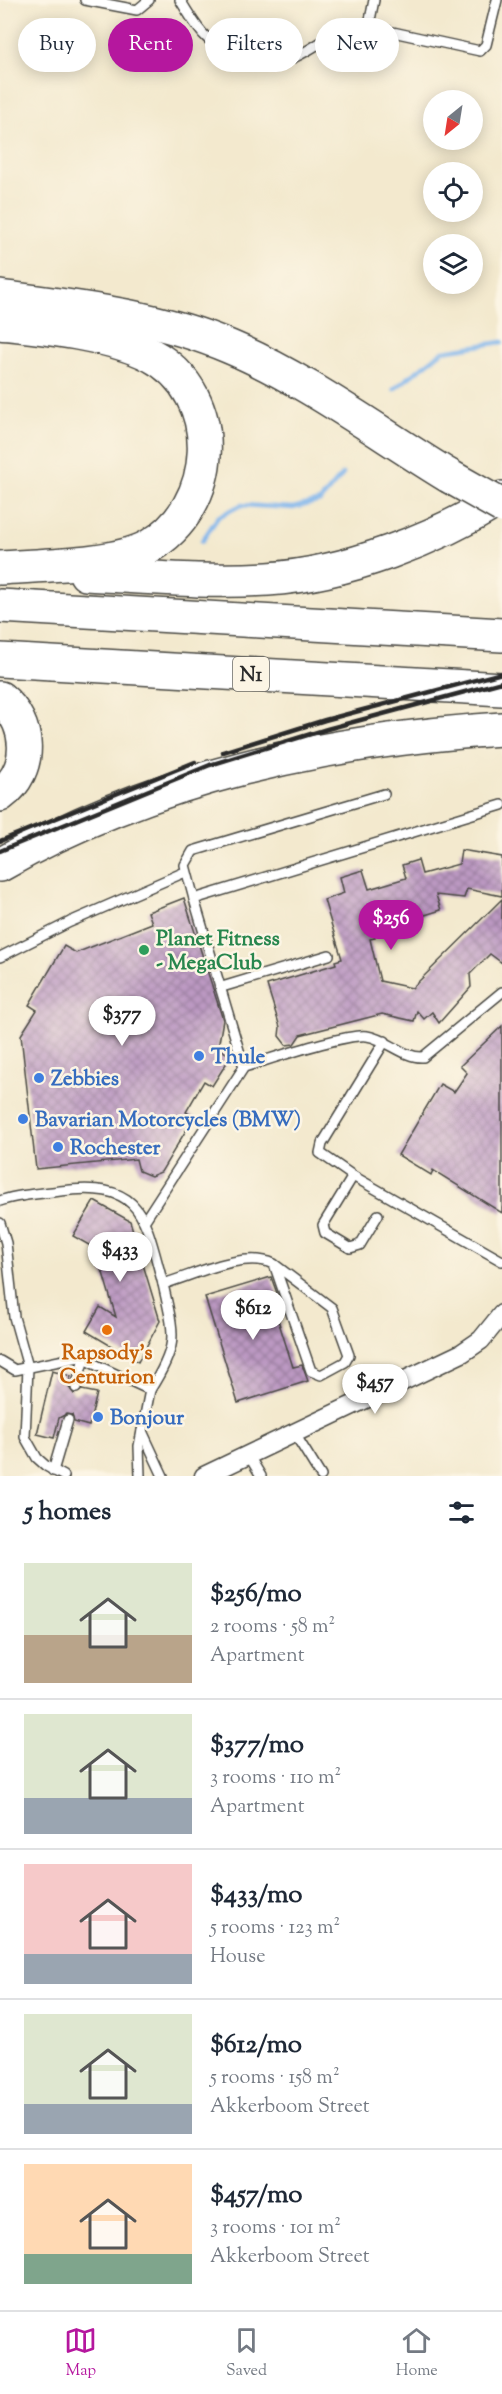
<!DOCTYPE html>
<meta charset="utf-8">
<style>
body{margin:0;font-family:"Sorts Mill Goudy",serif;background:#f6f6f7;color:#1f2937;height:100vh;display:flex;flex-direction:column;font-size:22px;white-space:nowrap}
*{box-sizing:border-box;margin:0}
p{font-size:20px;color:#747a83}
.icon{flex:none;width:33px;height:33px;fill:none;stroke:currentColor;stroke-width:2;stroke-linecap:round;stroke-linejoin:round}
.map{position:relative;height:1476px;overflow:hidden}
.drawer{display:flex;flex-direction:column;background:#fff;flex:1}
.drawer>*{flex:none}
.hud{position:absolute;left:18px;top:18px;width:466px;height:54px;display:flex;gap:12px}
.needle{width:39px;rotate:210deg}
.tools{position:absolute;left:423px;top:90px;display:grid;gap:12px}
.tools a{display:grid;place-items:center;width:60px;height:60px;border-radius:50%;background:#fff;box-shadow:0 3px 15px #0003;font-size:30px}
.price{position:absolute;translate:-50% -51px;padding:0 14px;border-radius:21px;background:#fff;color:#222;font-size:20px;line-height:39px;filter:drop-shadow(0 2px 3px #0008)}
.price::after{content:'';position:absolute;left:50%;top:36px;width:18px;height:14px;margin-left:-9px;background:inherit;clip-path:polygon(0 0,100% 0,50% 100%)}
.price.active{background:#b5179e;color:#fff}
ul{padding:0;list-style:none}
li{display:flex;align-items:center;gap:18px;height:150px;padding:0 24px}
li+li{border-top:2px solid #e0e1e3}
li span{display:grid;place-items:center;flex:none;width:168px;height:120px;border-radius:0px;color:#555}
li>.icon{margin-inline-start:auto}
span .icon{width:72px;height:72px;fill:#fffc;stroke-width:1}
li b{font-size:26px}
h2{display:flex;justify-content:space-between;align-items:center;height:72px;padding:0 24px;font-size:26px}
.tag{padding:0 21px;border-radius:27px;background:#fff;box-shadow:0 3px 15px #0003;font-size:21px;line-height:54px}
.tag.active{background:#b5179e;color:#fff}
.tab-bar{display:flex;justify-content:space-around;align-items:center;height:84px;border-top:2px solid #e0e1e3;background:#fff;font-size:16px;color:#747a83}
.tab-bar a{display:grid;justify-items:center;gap:3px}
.tab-bar .active{color:#b5179e}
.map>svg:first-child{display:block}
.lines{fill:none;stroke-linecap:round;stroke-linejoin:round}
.stream{stroke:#7db4ec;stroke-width:4.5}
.building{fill:url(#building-cross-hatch)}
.lane-casing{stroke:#494843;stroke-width:12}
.street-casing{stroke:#494843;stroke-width:21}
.highway-casing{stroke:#494843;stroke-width:36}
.lane{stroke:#fff;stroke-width:9}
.street{stroke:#fff;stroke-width:18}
.highway{stroke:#fff;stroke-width:33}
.rail{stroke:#2b2b2b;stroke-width:4.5}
.highway-bridge-casing{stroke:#494843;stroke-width:36;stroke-linecap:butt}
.highway-bridge{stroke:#fff;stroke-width:33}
.leisure-dot{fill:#2e9e5b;stroke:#fcf5e5;stroke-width:2}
.shop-dot{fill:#3f7fe0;stroke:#fcf5e5;stroke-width:2}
.food-dot{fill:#e8710a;stroke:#fcf5e5;stroke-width:2}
.labels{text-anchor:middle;stroke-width:5;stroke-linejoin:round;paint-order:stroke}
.shield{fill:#fcf5e5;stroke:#6a6863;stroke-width:1.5}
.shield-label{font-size:20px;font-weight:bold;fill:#2b2b2b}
.leisure-label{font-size:21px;font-weight:bold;fill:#27864d;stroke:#fcf5e5;text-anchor:start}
.shop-label{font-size:21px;font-weight:bold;fill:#366cbe;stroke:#fcf5e5;text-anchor:start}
.food-label{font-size:21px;font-weight:bold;fill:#c56008;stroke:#fcf5e5}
</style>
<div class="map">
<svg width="502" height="1476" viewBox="0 0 502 1476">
<defs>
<pattern id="building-cross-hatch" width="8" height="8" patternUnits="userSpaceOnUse" patternTransform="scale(1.5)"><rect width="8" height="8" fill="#bc99c2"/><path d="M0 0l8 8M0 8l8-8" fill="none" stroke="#997d9e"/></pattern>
</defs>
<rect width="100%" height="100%" fill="#fcf5e5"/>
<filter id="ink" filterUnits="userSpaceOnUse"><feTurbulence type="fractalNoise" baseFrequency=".0167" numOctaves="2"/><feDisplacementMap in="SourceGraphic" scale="12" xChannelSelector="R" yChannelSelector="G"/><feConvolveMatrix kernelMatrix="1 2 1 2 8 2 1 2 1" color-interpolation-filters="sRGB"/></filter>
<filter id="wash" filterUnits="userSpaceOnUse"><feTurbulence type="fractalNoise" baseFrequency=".008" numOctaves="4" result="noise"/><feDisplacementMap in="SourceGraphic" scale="24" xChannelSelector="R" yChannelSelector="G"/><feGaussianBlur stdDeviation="1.35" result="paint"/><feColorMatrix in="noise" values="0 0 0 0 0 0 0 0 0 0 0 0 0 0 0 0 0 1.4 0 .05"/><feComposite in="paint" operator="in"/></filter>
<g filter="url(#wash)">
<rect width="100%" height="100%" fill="#f3e9ce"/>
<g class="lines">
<g class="stream">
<path d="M394 389 443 351 502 342"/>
<path d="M202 541 218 517 241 505 293 508 320 501 343 474"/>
</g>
</g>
<g id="blocks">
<g class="building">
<path d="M461 850 502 857V896L467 889 464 898 436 895 441 910 412 919 409 908 382 916 385 928 373 932 375 938 370 939 380 981 412 988 502 899V963L490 954 470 974 471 987 439 1023 432 1012 424 1019 417 1011 414 1021 382 1014 300 1035 294 1044 286 1045 279 1036 280 1027 267 985 336 964 335 961 342 959 324 900 344 893 340 877 363 870 369 889 406 878 402 865 418 860 422 874 459 864Z"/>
<path d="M184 898 223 1020 218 1048 231 1056 212 1086 204 1081 186 1112 194 1117 161 1172 151 1176 139 1171 136 1159 36 1169 21 1035 37 1010 29 1005 64 946 76 953 152 923 148 912Z"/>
<path d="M502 1026V1213L433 1170 431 1175 398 1155 440 1084 454 1092 467 1073 460 1066Z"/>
<path d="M94 1201 130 1221 160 1321 138 1362 86 1331 100 1307 116 1317 96 1249 73 1236Z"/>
<path d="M271 1277 278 1296 271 1298 293 1367 302 1365 308 1381 238 1403 205 1297Z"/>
<path d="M52 1371 71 1376 68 1386 74 1394 82 1390 97 1393 89 1426 74 1422 72 1415 66 1414 59 1418 54 1438 37 1434Z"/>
</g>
</g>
</g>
<g filter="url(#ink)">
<use href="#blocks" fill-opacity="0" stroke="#494843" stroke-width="1.5"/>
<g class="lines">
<defs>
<g id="lane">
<path d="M85 0 137 10 149 0"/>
<path d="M180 0C188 12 196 28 207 38 223 53 274 67 295 57 316 48 333 31 356 24L480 51 486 45 497 0"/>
<path d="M369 25 374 0"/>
<path d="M194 899 185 865 193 851 384 794"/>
<path d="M0 957 70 922 185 872"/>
<path d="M222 987 329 955"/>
<path d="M385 1041 322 1144 320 1153 353 1176 502 1261"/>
<path d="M244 1067C268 1060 346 1033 367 1036 387 1039 404 1058 423 1057L502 992"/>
<path d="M353 1176 323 1225 325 1233 350 1248 360 1245 378 1215"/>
<path d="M0 1201C18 1194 40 1194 60 1191 143 1181 144 1215 163 1284"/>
<path d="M145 1220 244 1067 194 899 502 805"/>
<path d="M0 1223 6 1243 14 1317 28 1367 25 1437 37 1458 46 1466 64 1476"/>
<path d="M0 1361 15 1370 79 1357 150 1390 139 1446 140 1476"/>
<path d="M76 1388 84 1358"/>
<path d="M150 1390C180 1343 174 1335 163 1284 195 1275 243 1250 274 1264L332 1308 349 1355 345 1362 321 1375 311 1371 274 1264"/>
<path d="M142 1431 163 1476"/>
<path d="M295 1434 321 1476"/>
<path d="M249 1456 261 1476"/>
<path d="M53 1471 68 1420"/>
</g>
<path id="street" d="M204 1476 462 1353 481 1340 502 1314"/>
<g id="highway">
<path d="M0 297C76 307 159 316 230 347 304 378 380 434 449 476"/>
<path d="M0 323C45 328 110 334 151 355 226 395 219 508 148 547 114 565 40 565 0 568"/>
<path d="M86 574C146 577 207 583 268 579 346 574 436 539 502 498"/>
<path d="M0 606 502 635"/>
<path d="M0 660 502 689"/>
<path d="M0 698C31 723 34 770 0 795"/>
<path d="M0 865C154 777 327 740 502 729"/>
</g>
</defs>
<use href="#lane" class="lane-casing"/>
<use href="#street" class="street-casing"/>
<use href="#highway" class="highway-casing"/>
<use href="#lane" class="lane"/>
<use href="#street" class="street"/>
<use href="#highway" class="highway"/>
<g class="rail">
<path d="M223 752 325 720 502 673"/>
<path d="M0 841 195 762"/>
<path d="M0 851 210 765 327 729 502 682"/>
</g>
<defs>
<path id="highway-bridge" d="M449 476 502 506"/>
</defs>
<use href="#highway-bridge" class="highway-bridge-casing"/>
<use href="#highway-bridge" class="highway-bridge"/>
</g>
</g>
<circle class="leisure-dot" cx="144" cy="950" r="6"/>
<g class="shop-dot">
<circle cx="199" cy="1056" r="6"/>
<circle cx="39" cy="1078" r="6"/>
<circle cx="23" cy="1119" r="6"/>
<circle cx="58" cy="1147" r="6"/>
<circle cx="98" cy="1417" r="6"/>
</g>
<circle class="food-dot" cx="107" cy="1330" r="6"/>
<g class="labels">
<rect class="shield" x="233" y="657" width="36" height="34" rx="4.5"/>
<g class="shield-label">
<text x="251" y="681">N1</text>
</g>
<g class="leisure-label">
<text x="156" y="945">Planet Fitness<tspan x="156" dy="24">- MegaClub</tspan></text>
</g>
<g class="shop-label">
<text x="211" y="1063">Thule</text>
<text x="51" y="1085">Zebbies</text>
<text x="35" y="1126">Bavarian Motorcycles (BMW)</text>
<text x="70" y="1154">Rochester</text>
<text x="110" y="1424">Bonjour</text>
</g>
<g class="food-label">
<text x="107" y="1359">Rapsody's<tspan x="107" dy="24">Centurion</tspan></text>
</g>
</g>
</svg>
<div class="tools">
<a><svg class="needle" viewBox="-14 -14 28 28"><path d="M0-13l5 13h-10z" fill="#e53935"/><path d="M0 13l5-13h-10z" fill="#747a83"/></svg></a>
<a><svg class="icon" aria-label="locate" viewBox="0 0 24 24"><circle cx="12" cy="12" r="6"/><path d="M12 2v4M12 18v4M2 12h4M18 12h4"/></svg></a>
<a><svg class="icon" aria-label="layers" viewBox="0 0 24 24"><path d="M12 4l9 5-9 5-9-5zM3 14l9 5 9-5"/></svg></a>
</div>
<b class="price active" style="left:391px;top:951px">$256</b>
<b class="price" style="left:122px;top:1047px">$377</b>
<b class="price" style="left:120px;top:1283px">$433</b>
<b class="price" style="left:253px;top:1341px">$612</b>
<b class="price" style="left:375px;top:1415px">$457</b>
<div class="hud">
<a class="tag">Buy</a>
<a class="tag active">Rent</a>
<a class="tag">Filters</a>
<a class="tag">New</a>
</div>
</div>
<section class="drawer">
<h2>5 homes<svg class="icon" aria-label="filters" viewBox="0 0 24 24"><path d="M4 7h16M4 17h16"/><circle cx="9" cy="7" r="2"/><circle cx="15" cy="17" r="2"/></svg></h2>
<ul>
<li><span style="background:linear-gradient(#dfe7d0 60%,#b9a48a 0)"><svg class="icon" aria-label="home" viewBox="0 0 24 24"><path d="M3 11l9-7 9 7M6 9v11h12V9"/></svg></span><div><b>$256/mo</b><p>2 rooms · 58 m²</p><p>Apartment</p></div></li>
<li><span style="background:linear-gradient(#dfe7d0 70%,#9aa5b1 0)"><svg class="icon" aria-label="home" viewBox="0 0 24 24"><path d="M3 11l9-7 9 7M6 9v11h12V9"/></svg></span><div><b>$377/mo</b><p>3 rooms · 110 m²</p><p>Apartment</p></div></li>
<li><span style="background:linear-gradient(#f6c9c9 75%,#9aa5b1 0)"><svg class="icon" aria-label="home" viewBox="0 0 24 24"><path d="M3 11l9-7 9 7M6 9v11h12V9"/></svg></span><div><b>$433/mo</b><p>5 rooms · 123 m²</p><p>House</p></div></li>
<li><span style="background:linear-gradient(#dfe7d0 75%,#9aa5b1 0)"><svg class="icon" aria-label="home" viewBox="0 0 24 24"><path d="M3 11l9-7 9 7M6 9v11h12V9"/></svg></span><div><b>$612/mo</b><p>5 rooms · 158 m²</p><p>Akkerboom Street</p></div></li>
<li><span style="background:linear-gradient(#ffd9b3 75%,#7fa58c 0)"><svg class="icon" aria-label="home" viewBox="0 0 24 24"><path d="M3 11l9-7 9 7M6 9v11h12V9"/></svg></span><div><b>$457/mo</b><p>3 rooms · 101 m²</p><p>Akkerboom Street</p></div></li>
</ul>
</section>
<nav class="tab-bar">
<a class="active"><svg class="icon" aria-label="map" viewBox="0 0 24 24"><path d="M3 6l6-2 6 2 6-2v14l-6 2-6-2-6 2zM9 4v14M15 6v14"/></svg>Map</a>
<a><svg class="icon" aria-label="saved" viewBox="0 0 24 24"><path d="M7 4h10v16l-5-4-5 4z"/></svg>Saved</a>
<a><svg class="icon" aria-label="home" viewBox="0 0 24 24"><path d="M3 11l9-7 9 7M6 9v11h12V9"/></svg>Home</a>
</nav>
